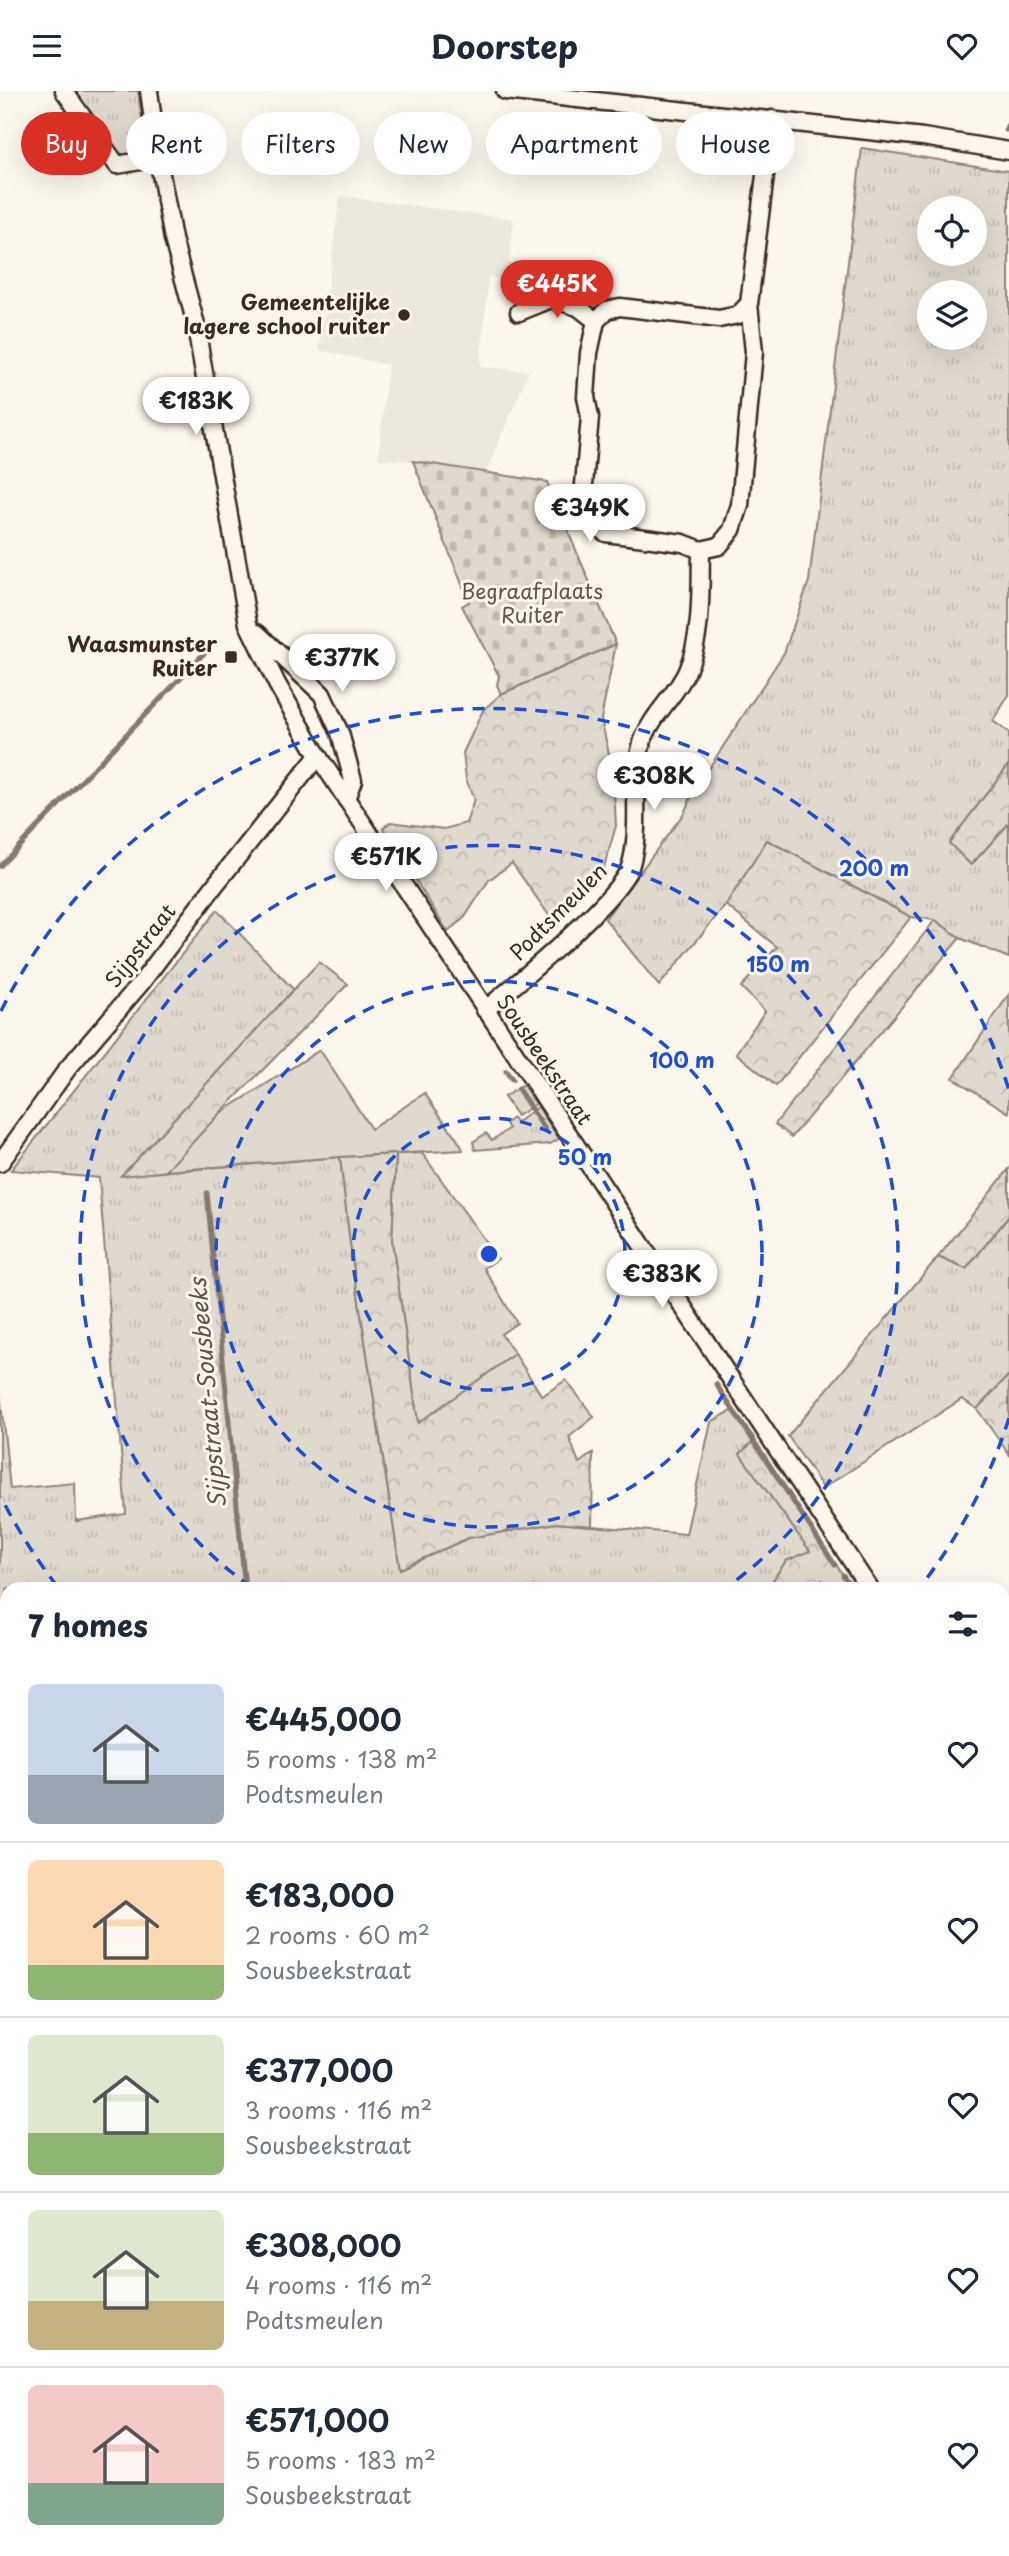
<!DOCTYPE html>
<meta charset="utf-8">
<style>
body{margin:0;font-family:"Playpen Sans",sans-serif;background:#f2f2f3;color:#1f2937;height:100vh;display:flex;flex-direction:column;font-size:26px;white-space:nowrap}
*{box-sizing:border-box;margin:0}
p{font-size:23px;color:#747a83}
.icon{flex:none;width:38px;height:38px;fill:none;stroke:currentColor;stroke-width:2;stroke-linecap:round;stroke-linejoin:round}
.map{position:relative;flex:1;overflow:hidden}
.drawer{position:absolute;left:0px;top:1491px;width:1010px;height:975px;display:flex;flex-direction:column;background:#fff;border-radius:21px 21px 0 0;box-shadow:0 7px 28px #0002}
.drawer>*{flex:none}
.top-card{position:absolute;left:21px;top:21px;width:968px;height:63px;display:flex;gap:14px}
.controls{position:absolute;left:917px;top:105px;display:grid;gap:14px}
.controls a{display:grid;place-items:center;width:70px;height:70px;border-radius:50%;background:#fff;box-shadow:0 7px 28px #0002;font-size:35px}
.price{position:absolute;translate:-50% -60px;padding:0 16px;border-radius:24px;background:#fff;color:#222;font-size:23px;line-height:46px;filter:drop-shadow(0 2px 4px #0008)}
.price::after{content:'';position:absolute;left:50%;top:42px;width:21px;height:16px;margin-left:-10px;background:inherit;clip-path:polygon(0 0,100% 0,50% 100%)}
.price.current{background:#d93025;color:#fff}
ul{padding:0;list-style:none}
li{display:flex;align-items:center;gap:21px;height:175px;padding:0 28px}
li+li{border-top:2px solid #e0e1e3}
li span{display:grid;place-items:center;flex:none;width:196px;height:140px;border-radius:10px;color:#555}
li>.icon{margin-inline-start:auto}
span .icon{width:84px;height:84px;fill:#fffc;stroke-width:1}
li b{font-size:30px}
h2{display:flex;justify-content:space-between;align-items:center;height:84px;padding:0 28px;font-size:30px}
.chip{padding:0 24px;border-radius:32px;background:#fff;box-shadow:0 7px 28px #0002;font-size:24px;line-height:63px}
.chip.current{background:#d93025;color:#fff}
header{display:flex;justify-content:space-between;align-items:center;height:91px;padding:0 28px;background:#fff;font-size:32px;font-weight:700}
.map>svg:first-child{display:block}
.built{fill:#ede8dd}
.grass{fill:url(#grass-tufts);stroke:#8d8276;stroke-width:2;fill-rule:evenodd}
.forest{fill:url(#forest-crowns);stroke:#8d8276;stroke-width:2}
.cemetery{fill:url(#cemetery-stones);stroke:#8d8276;stroke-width:2}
.garden{fill:#dfd9ce;stroke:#8d8276;stroke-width:2}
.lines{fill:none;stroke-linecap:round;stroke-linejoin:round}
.stream{stroke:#85796d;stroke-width:5}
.street-casing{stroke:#3b2a1e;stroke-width:21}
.street{stroke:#fbf7ec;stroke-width:16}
.ring{fill:none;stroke:#1d4ed8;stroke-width:3.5;stroke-dasharray:12 9}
.poi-dot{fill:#3b2a1e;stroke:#fbf7ec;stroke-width:2.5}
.labels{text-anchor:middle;stroke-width:6;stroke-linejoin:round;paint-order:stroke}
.poi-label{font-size:21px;font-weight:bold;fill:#3b2a1e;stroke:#fbf7ec;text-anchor:end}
.park-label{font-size:21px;fill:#64564a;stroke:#fbf7ec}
.street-label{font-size:21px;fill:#3b2a1e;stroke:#fbf7ec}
.water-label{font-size:23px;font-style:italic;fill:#605246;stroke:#fbf7ec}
.centre{fill:#1d4ed8;stroke:#fbf7ec;stroke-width:3.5}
.ring-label{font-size:21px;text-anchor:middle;font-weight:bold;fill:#1d4ed8;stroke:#fbf7ec;stroke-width:6;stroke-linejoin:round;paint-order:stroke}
</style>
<header><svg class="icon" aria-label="menu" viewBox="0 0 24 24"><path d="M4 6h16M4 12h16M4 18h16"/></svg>Doorstep<svg class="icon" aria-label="heart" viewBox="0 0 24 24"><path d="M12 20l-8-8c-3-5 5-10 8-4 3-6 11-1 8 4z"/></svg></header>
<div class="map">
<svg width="1009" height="2465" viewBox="0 0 1009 2465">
<defs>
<pattern id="grass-tufts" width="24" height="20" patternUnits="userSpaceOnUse" patternTransform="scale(1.75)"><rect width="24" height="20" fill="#dfd9ce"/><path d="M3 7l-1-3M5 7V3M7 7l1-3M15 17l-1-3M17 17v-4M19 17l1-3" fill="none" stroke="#c0bab0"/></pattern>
<pattern id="forest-crowns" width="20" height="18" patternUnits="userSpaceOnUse" patternTransform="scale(1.75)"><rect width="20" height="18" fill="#dfd9ce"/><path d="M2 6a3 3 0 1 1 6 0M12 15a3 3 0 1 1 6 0" fill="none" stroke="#c0bab0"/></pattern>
<pattern id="cemetery-stones" width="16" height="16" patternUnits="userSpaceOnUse" patternTransform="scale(1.75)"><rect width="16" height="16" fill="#dfd9ce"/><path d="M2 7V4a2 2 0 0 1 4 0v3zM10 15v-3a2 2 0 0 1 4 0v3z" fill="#c0bab0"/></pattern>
</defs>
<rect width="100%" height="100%" fill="#fbf7ec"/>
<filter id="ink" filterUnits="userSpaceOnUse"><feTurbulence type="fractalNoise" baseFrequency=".0143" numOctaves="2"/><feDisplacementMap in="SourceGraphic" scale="14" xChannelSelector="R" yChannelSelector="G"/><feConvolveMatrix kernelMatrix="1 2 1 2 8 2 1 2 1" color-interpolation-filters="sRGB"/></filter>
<g filter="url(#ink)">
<path class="built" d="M340 105 514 128 507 190 489 185 480 276 529 280 486 381 413 370 378 368 388 274 319 259Z"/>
<g class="grass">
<path d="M74 0H138L146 58 138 65H126L117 60Z"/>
<path d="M862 57 1009 80V604L993 630 1009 642V673L949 752 971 774 1009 732V867L960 847 935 829 911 826 767 749 726 814 659 895 605 828 684 722 694 700 784 562 809 490ZM929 117H975V163H929ZM929 201H975V247H929Z"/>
<path d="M217 819 294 899 122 1084 340 1066 422 1062 498 1168 484 1177 517 1232 501 1243 515 1263 418 1333 392 1150 396 1064 340 1066 350 1152 400 1478 468 1447 556 1432 686 1443 711 1331 733 1319 755 1348 740 1363 811 1461 786 1470 771 1492 756 1498H7V1604L0 1606V1302L10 1398 75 1392 76 1430 126 1423 99 1087 11 1079Z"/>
<path d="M523 994 536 1013 517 1025 504 1006Z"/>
<path d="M538 1016 559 1048 550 1053 475 1059 473 1051 486 1042 492 1049 509 1038 506 1032 513 1027 516 1032Z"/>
<path d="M1009 1125V1284L977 1318 962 1308 823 1397 788 1345 938 1166 966 1178Z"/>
<path d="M1009 1880V2030L1003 2028V1884Z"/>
<path d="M0 2253 7 2265V2383L0 2387Z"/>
<path d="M1009 2343V2465H261L257 2459H1003V2345Z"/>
<path d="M145 2459H230L235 2465H148Z"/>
</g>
<g class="forest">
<path d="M616 553 601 628 613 680 616 735 603 779 551 827 512 772 489 789 465 826 448 841 383 737 390 731 444 738 466 732 474 709 466 688 463 662 483 619 501 603Z"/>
<path d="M1009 673V732L971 774 949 752Z"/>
<path d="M767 749 911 826 776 995 736 962 765 920 741 896 777 856 726 814Z"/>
<path d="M935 829 960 847 792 1046 775 1033Z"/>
<path d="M319 871 348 893 214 1028 219 1075 121 1085Z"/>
<path d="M1009 903V1022L953 987Z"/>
<path d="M396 1063 392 1150 418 1332 515 1263 542 1305 566 1289 594 1326 569 1346 579 1372 593 1362 592 1435 556 1432 468 1447 400 1478 350 1152 340 1066Z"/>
<path d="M1009 1078V1125L966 1178 938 1166Z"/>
<path d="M1009 1284V1363L977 1318Z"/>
<path d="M755 1349 843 1484 852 1498H828L822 1489 812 1498H756L771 1492 786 1470 810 1460 740 1363Z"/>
<path d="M7 1880V2149L0 2151V1882Z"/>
<path d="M1003 2028 1009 2030V2343L1003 2345Z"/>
<path d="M7 2383V2459H145L148 2465H0V2387Z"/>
</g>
<path class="cemetery" d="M413 370 547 391 616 553 501 603 497 594 499 585 462 515 469 511Z"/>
<path class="garden" d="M320 959 371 1038 425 1002C432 1016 461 1050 463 1059L340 1066 166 1080 219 1023Z"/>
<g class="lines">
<g class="stream">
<path d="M1006 39 1009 32"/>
<path d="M0 775 210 556"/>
<path d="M506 980 512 989"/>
<path d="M518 998 546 1040"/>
<path d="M207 1102 245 1498"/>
<path d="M716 1293 835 1474"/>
<path d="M843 1484 852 1498"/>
<path d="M1003 2145 1009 2144"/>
<path d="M1003 2389 1009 2393"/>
</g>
<defs>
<g id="street">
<path d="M64 0 117 74 158 67"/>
<path d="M149 0 158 67 173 148 195 230 248 533 277 593 318 665 870 1498"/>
<path d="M505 0 923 46 1009 60"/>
<path d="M749 213 738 224 719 228 620 216 607 219 596 230 589 262 586 306 590 326 582 416 588 430 606 442 683 452 701 459 719 455 732 439 740 414 754 261 749 213 772 28"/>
<path d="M519 221 551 208 578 216 596 230"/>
<path d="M257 542 322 603 340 642 353 689 346 708"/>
<path d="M485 919C515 894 622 806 631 773 642 734 630 691 642 652 651 624 676 605 687 580 703 542 700 499 701 459"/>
<path d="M0 1072 68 977 141 892 215 794 318 665"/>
<path d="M1003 1664 1009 1661"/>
<path d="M1003 1697 1009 1706"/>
<path d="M0 2229 7 2242"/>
<path d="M244 2459 249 2465"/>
</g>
</defs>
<use href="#street" class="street-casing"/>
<use href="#street" class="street"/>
</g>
</g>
<g class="ring">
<circle cx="489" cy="1163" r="136"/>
<circle cx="489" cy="1163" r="273"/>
<path d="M251 1496A409 409 0 1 1 727 1496"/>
<path d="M1009 1327A545 545 0 0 1 921 1495M57 1495A545 545 0 0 1 1 1406M1 920A545 545 0 0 1 1009 999"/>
</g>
<g class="poi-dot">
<circle cx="404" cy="224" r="7"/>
<rect x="224" y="559" width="14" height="14" rx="3.5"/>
</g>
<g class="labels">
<g class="poi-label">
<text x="390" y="219">Gemeentelijke<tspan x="390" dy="24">lagere school ruiter</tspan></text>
<text x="217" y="561">Waasmunster<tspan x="217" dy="24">Ruiter</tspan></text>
</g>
<g class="park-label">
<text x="532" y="508">Begraafplaats<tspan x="532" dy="24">Ruiter</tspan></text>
</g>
<g class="street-label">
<text transform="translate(559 821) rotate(-45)" y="7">Podtsmeulen</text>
<text transform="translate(141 855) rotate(-52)" y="7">Sijpstraat</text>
<text transform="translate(544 969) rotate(56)" y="7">Sousbeekstraat</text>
</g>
<g class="water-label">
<text transform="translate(208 1302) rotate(-95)" y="8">Sijpstraat-Sousbeeks</text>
</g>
</g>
<circle cx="489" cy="1163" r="10" class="centre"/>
<g class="ring-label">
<text x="874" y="785">200 m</text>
<text x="778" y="881">150 m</text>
<text x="682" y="977">100 m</text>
<text x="585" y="1074">50 m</text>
</g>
</svg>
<div class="controls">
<a><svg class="icon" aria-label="locate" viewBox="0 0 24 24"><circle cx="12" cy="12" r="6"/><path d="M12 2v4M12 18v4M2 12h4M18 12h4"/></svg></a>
<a><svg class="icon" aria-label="layers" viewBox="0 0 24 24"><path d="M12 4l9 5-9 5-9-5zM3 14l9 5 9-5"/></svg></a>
</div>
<b class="price current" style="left:557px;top:229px">€445K</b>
<b class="price" style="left:196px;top:346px">€183K</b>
<b class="price" style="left:590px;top:453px">€349K</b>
<b class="price" style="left:342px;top:603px">€377K</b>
<b class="price" style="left:654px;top:721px">€308K</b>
<b class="price" style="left:386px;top:802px">€571K</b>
<b class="price" style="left:662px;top:1219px">€383K</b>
<div class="top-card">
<a class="chip current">Buy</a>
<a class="chip">Rent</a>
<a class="chip">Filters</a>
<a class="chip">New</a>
<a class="chip">Apartment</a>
<a class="chip">House</a>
</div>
<section class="drawer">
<h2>7 homes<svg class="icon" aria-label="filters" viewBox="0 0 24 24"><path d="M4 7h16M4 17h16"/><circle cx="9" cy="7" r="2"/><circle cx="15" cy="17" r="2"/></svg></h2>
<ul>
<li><span style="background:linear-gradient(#c9d6e8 65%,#9aa5b1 0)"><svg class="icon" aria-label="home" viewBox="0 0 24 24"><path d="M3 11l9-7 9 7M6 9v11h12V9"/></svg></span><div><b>€445,000</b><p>5 rooms · 138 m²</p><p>Podtsmeulen</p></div><svg class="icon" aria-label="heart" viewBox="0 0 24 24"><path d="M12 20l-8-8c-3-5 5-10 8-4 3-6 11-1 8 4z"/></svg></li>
<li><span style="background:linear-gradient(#ffd9b3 75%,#8fb573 0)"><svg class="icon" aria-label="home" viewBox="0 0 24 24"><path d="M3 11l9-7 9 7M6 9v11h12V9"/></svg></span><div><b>€183,000</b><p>2 rooms · 60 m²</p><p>Sousbeekstraat</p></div><svg class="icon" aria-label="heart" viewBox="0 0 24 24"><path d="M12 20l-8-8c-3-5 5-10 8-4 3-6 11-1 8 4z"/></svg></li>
<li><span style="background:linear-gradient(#dfe7d0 70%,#8fb573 0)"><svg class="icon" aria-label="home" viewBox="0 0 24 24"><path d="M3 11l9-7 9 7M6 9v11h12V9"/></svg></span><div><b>€377,000</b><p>3 rooms · 116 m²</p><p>Sousbeekstraat</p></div><svg class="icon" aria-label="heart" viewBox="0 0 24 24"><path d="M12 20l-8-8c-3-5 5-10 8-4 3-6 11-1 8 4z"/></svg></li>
<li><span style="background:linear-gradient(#dfe7d0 65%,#c2b280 0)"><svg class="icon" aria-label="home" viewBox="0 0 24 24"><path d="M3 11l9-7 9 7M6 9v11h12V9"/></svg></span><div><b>€308,000</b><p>4 rooms · 116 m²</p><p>Podtsmeulen</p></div><svg class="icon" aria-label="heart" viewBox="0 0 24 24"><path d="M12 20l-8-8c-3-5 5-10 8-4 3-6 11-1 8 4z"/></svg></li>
<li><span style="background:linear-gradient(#f6c9c9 70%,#7fa58c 0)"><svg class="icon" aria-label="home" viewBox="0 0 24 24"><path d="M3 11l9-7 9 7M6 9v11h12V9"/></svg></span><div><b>€571,000</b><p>5 rooms · 183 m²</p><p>Sousbeekstraat</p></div><svg class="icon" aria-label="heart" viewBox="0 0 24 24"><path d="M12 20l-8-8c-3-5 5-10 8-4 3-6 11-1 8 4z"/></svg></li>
</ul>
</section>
</div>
